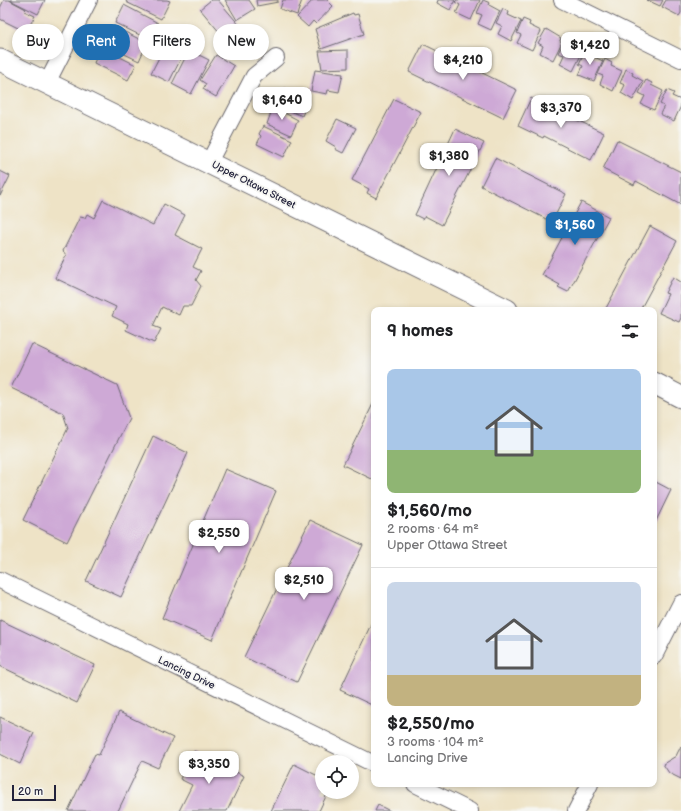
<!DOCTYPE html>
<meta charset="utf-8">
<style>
body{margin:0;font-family:"Balsamiq Sans",sans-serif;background:#f6f6f6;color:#202124;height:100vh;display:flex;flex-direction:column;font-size:15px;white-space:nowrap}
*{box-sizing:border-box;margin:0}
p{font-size:13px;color:#757577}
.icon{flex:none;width:22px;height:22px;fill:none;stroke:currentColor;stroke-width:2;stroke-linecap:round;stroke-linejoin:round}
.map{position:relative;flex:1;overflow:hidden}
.details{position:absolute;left:371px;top:307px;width:286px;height:480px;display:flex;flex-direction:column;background:#fff;border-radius:8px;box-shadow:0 2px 6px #0003}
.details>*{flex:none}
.hud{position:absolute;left:12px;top:24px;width:299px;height:36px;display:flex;gap:8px}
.tools{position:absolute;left:315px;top:755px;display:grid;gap:8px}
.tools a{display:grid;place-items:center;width:44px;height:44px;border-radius:50%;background:#fff;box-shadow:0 2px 6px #0003;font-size:20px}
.scale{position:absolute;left:12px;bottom:10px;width:44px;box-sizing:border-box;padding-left:4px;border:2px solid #22223b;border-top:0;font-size:11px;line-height:14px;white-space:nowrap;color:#22223b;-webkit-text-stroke:3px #f6f6f2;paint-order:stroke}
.price{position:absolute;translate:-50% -34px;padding:0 9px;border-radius:8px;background:#fff;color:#222;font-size:13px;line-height:26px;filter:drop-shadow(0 1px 2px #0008)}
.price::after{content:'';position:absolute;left:50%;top:24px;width:12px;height:9px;margin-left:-6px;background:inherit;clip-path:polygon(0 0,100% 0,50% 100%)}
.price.current{background:#1f6fb2;color:#fff}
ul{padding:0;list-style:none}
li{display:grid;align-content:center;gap:8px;height:212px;padding:0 16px}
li+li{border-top:1px solid #e0e0e0}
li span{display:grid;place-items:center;height:124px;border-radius:8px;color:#555}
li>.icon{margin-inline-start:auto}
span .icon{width:72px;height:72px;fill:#fffc;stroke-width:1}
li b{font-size:17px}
h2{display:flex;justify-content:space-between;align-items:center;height:48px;padding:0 16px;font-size:17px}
.tag{padding:0 14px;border-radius:18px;background:#fff;box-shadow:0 2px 6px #0003;font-size:14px;line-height:36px}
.tag.current{background:#1f6fb2;color:#fff}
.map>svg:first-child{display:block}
.building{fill:#cea9d6}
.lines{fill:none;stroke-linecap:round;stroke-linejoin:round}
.minor-casing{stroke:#69666c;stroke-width:18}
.major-casing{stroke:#69666c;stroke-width:23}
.minor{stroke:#fff;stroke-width:16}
.major{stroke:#fff;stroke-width:21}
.labels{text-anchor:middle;stroke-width:3.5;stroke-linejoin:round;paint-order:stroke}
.street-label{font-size:10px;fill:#22223b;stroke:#f6f6f2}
</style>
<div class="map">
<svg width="681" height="811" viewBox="0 0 681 811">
<rect width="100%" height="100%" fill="#f6f6f2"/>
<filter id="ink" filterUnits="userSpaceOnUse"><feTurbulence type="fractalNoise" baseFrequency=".025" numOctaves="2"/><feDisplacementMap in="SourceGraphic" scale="8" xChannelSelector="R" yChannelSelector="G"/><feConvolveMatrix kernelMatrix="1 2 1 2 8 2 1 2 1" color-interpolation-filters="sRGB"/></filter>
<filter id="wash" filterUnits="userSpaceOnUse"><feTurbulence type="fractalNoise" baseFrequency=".012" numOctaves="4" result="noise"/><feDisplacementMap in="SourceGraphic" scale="16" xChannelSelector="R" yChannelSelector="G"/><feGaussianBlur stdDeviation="0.9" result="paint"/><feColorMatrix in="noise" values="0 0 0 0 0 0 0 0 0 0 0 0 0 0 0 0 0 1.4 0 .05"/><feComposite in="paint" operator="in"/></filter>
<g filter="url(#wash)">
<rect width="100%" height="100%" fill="#eee3c6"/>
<g id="blocks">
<g class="building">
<path d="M4 0H9L26 9 24 11 35 16 28 28 26 27 24 31 0 19V8Z"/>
<path d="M10 0H45L38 14Z"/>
<path d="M127 0H167L170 1 161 19 126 2Z"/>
<path d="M211 0H218L241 27 226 40 200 9Z"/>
<path d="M225 0H249L255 9 237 20Z"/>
<path d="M256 0H278V2L257 6Z"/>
<path d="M283 0H302L297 15 280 9Z"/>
<path d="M313 0H327L333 6 316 24 313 21 308 27 297 17Z"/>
<path d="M438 0H455L450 10 437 3Z"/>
<path d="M457 0H480L471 20 456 13 460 5 455 2Z"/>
<path d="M483 0 490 3 489 5 500 11 491 30 478 24 482 15 477 13Z"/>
<path d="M647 0H663L660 6Z"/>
<path d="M666 0H681V13L679 16 662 7Z"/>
<path d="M124 5 158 23 150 40 115 23Z"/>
<path d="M503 9 509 12 508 15 521 21 511 41 498 34 502 26 496 23Z"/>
<path d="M353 13 354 15 358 14 364 34 321 49 315 29Z"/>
<path d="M523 19 530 22 529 25 541 31 532 50 517 43 521 35 517 33Z"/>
<path d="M113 26 147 43 139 61 104 44Z"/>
<path d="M546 29 561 38 560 41 562 42 553 60 540 53 543 46 538 43Z"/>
<path d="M565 39 572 42 570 45 583 51 573 71 560 64 564 55 558 53Z"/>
<path d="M168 40 186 49 169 82 151 73Z"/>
<path d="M423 44 517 90 503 118 409 72Z"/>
<path d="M189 50 209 60 191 94 172 84Z"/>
<path d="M348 50V68L322 69 319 51Z"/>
<path d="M585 50 593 53 592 56 603 61 594 81 579 75 583 66 579 64Z"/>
<path d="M98 53 109 58 112 53 136 65 128 80 94 63Z"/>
<path d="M216 55 234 66 216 97 203 89 206 84 200 80Z"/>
<path d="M605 59 612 63 611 66 622 71 613 91 600 84 603 76 598 74Z"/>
<path d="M626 69 633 73 632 75 643 81 633 100 621 93 625 85 620 83Z"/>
<path d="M315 70 343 74 339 92 328 90 327 94 311 91Z"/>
<path d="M646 80 652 83 651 85 663 91 654 110 641 104 645 96 639 93Z"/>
<path d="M285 88 309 99 302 116 275 104Z"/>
<path d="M667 90 674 93 672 96 681 100V106L674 121 660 114 664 106 660 104Z"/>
<path d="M531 98 604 133 591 160 544 136 543 138 518 126Z"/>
<path d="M394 99 421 112 376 198 367 193 369 189 352 180Z"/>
<path d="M273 107 298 120 291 135 267 124Z"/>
<path d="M337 119 356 128 343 153 335 149 336 147 326 141Z"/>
<path d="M263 126 292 140 284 157 257 144 261 136 259 134Z"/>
<path d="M455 129 484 143 442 225 425 216 423 219 415 215Z"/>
<path d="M617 140 681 172V205L636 181 634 185 603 169Z"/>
<path d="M495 158 566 194 552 222 481 186Z"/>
<path d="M0 171 10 176 0 196Z"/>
<path d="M103 200 153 225 164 204 185 215 175 235 202 249 193 267 201 271 196 280 201 286 191 306H183L179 315 162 307 153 326 161 329 154 343 126 330 128 324 112 316 116 307 55 278 66 255 63 251 80 217 85 218 87 214 94 218Z"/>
<path d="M581 202 609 217 568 292 558 287 560 285 542 275Z"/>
<path d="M650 226 677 241 640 310H605Z"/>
<path d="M673 277 681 282V318L679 322 659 313 668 294 665 293Z"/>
<path d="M32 344 117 385 129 418 67 542 23 520 68 428 63 413 11 388Z"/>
<path d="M374 402V480L343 465Z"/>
<path d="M153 436 188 453 121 597 86 581Z"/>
<path d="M225 469 276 491 212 640 162 618Z"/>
<path d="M654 481 671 490 655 523H654Z"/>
<path d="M310 520 363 545 297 682 244 657Z"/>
<path d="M374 618V706L340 690Z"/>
<path d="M0 620 95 665 77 703 0 666Z"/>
<path d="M119 712 173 738 158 768 142 761 118 811H68L95 754 99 755Z"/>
<path d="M0 717 34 733 20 764 0 754Z"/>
<path d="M681 746V779L669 773 663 764 676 756Z"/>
<path d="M194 751 244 776 227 811H179L192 785 180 779Z"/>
<path d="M294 764 322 778V792H328L319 811H271Z"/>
<path d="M378 805 390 811H375Z"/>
</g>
</g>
</g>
<g filter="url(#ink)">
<use href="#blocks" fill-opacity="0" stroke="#69666c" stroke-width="1"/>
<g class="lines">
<defs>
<g id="minor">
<path d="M562 0 681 59"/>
<path d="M47 83 89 0"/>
<path d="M209 162 254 76 276 58"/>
<path d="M0 580 374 764"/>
<path d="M654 656 681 603"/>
<path d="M415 784 470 811"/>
<path d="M576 811 590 784"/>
</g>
<g id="major">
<path d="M0 60 507 310"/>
<path d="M654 383 681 397"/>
</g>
</defs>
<use href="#minor" class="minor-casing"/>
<use href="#major" class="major-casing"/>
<use href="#minor" class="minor"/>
<use href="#major" class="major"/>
</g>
</g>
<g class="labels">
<g class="street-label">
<text transform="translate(254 184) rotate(27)" y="4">Upper Ottawa Street</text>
<text transform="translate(187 672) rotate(26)" y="4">Lancing Drive</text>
</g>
</g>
</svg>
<div class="tools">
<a><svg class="icon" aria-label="locate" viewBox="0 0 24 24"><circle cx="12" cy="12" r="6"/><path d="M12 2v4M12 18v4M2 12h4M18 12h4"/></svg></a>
</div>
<div class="scale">20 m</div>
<b class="price" style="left:590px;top:66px">$1,420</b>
<b class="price" style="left:463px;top:81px">$4,210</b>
<b class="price" style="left:282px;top:121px">$1,640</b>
<b class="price" style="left:561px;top:129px">$3,370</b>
<b class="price" style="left:449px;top:177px">$1,380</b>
<b class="price current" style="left:575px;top:246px">$1,560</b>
<b class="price" style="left:219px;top:554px">$2,550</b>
<b class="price" style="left:304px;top:601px">$2,510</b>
<b class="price" style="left:209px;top:785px">$3,350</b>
<div class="hud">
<a class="tag">Buy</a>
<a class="tag current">Rent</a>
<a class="tag">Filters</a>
<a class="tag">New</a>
</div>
<section class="details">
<h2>9 homes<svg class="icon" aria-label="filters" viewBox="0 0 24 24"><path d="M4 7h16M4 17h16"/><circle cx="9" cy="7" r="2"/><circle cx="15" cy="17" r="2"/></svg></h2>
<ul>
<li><span style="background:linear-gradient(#a9c7e8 65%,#8fb573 0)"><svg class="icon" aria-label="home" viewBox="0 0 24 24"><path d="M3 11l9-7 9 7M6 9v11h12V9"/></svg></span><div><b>$1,560/mo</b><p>2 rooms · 64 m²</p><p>Upper Ottawa Street</p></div></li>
<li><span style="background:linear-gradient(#c9d6e8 75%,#c2b280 0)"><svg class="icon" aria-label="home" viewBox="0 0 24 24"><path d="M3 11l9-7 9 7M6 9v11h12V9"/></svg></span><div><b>$2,550/mo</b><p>3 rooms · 104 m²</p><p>Lancing Drive</p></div></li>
</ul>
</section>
</div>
